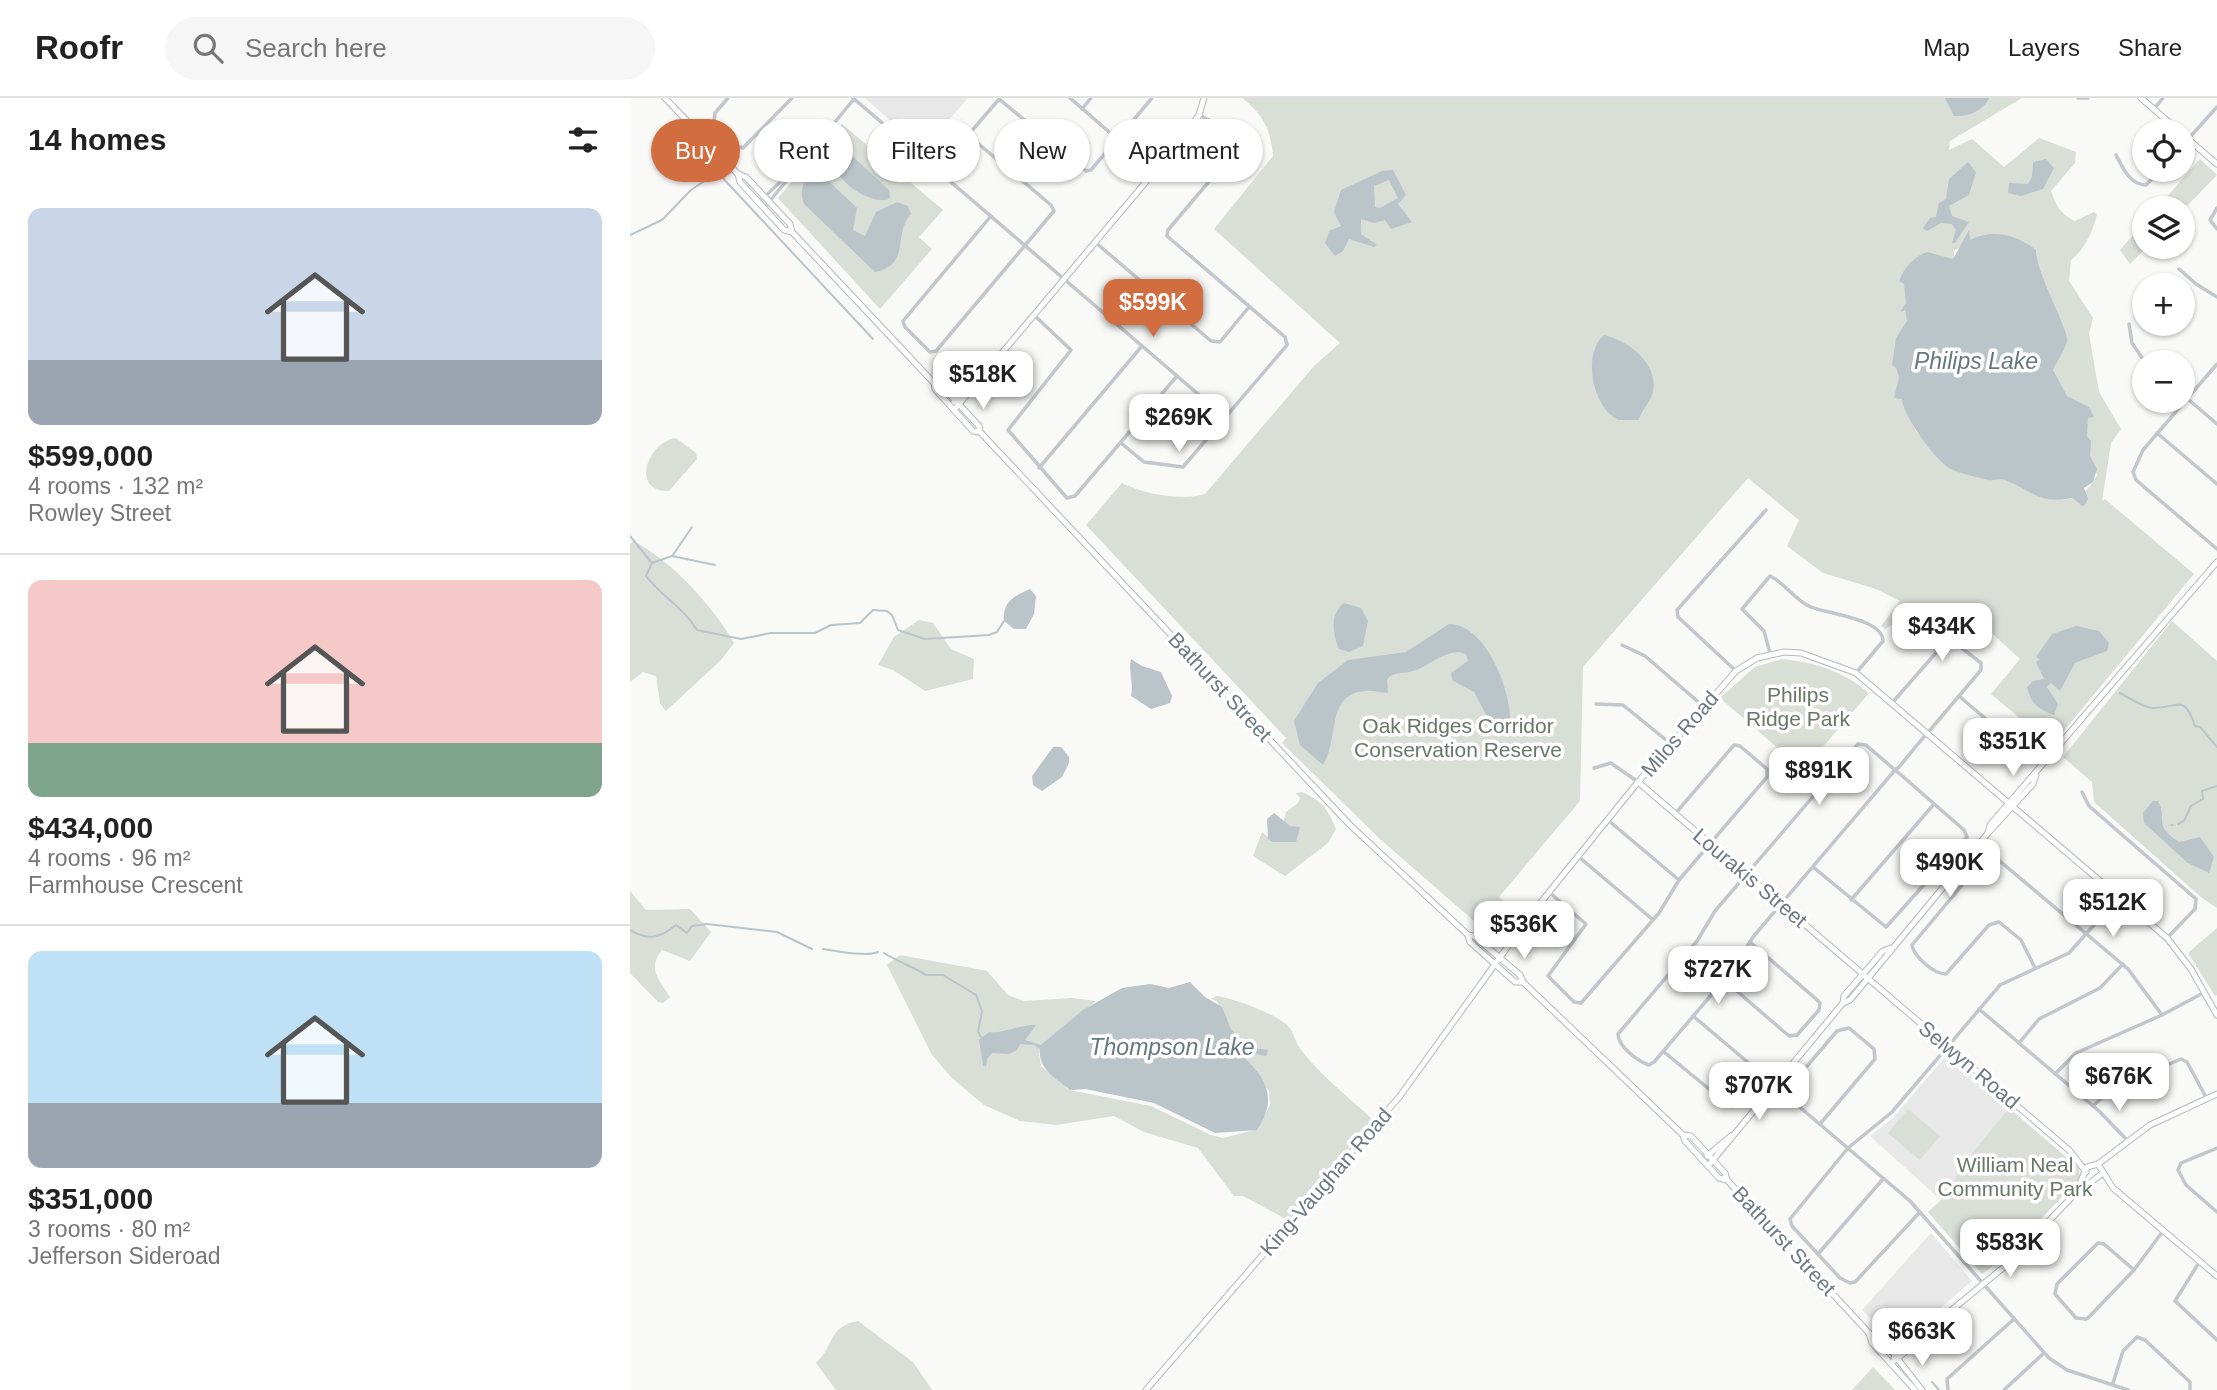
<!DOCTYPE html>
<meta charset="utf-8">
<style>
body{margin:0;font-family:Arial,sans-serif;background:#f6f6f6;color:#222;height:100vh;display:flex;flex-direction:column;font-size:26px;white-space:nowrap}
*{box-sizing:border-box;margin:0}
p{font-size:23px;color:#767676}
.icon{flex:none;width:38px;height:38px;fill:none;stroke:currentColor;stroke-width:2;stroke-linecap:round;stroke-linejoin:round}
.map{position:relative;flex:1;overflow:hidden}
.sheet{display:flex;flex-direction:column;background:#fff;width:630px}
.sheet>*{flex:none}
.hud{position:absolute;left:21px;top:21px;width:665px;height:63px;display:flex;gap:14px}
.controls{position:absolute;left:1502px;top:21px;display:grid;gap:14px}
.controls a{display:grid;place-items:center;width:63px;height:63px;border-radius:50%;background:#fff;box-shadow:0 2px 5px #0004;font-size:35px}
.price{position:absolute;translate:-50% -60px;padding:0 16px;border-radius:14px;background:#fff;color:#222;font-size:23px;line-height:46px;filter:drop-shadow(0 2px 4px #0008)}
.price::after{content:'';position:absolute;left:50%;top:42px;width:21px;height:16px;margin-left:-10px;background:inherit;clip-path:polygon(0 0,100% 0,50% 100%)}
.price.selected{background:#d26d3f;color:#fff}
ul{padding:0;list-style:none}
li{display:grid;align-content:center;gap:14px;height:371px;padding:0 28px}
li+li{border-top:2px solid #e0e0e0}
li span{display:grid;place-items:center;height:217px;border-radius:14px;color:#555}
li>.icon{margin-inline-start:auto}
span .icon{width:126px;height:126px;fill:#fffc;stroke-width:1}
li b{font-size:30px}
h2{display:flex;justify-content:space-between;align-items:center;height:84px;padding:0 28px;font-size:30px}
.pill{padding:0 24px;border-radius:32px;background:#fff;box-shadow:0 2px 5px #0004;font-size:24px;line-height:63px}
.pill.selected{background:#d26d3f;color:#fff}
header{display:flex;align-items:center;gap:42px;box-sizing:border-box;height:98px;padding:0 35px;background:#fff;border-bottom:2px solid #e0e0e0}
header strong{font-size:33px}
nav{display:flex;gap:38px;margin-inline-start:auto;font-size:24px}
.search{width:490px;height:63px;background:#f6f6f6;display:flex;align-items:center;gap:18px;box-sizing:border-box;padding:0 24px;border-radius:38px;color:#767676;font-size:26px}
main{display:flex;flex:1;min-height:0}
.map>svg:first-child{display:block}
.built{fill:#e7e8e7}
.green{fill:#d9ded7;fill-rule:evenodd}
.water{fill:#bbc4c9;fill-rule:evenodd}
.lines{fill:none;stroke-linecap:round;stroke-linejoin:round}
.stream{stroke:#bbc4c9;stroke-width:2}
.secondary-casing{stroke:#b4b8bd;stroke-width:7}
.street{stroke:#c3c6ca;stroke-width:3.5}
.secondary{stroke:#fff;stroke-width:5}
.labels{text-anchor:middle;stroke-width:7;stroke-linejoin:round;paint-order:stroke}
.street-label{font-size:21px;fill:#6c7885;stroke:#fff}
.park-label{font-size:21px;fill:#677866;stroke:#fff}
.water-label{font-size:23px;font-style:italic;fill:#677780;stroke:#fff}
</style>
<header>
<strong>Roofr</strong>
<div class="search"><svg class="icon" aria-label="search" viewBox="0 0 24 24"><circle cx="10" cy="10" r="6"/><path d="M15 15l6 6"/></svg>Search here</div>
<nav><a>Map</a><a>Layers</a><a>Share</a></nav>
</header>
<main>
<section class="sheet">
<h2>14 homes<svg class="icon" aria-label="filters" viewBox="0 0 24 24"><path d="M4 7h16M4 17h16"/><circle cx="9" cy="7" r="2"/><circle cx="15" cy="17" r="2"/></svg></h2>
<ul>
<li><span style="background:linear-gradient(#c9d6e8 70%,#9aa5b1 0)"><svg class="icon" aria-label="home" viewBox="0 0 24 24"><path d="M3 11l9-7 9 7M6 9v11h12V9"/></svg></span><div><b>$599,000</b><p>4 rooms · 132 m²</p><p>Rowley Street</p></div></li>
<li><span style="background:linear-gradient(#f6c9c9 75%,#7fa58c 0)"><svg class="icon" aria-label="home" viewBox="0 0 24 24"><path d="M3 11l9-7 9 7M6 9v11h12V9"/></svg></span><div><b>$434,000</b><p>4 rooms · 96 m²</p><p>Farmhouse Crescent</p></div></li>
<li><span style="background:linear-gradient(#bfe0f5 70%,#9aa5b1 0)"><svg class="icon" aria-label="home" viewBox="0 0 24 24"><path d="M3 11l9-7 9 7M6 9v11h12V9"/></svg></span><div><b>$351,000</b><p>3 rooms · 80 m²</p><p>Jefferson Sideroad</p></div></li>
</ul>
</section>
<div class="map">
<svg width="1587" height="1292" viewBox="0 0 1587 1292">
<rect width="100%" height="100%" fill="#f9f9f7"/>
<g class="built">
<path d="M235 0H338L293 52Z"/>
<path d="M1317 957 1379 1010 1339 1059 1311 1102 1240 1038 1262 1021Z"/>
<path d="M1301 1135 1342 1183 1267 1247 1232 1212Z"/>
</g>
<g class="green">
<path d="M612 0H1392L1320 43 1319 52 1342 41 1374 69 1409 40 1446 54 1445 65 1421 93C1426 107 1430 116 1445 123L1464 114 1467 116C1463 133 1455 151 1441 162L1439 183 1463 220 1459 236 1469 294 1491 331 1481 345 1472 403 1475 401 1564 476 1422 647 1361 596 1390 561 1341 516 1281 515 1255 531 1251 528 1270 503 1246 491 1193 475 1157 448 1169 422 1118 380 953 569 950 703 869 799 889 817 867 843 751 742 652 645 656 640 456 427 492 385C513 396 551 403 575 396L684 268 710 245 584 131 643 58C641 32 633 16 612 0ZM1359 139 1467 377C1445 420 1415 395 1383 384 1363 377 1340 371 1319 370L1307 353 1286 334 1277 301 1279 214 1324 162V153L1341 142Z"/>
<path d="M212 26 313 112 289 139 302 151 250 211 148 100Z"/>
<path d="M1570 61 1587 77 1552 113 1527 110Z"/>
<path d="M1514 125V149H1517L1500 166 1490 152Z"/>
<path d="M46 340 66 355 67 361 39 393C0 394 17 344 46 340Z"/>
<path d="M3 443C41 462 83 508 104 545L91 562 36 613 30 605 26 578 13 574 0 584V446Z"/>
<path d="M289 522 303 525 321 551 344 561 343 581 295 593 263 572 248 567 264 539Z"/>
<path d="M1542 523 1587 563V810L1572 800 1464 704 1462 684 1433 659Z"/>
<path d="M1152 561C1185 564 1214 574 1239 595L1173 672 1090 600 1125 569Z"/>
<path d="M672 694C692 703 698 711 706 731L698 745 655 778 623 758 632 734 640 741 653 725 656 714 668 705 670 700 666 695Z"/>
<path d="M0 793 16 812 60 811 81 834 60 863 32 852C17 870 29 882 40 899L33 905 28 904 0 875Z"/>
<path d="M1587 830V897L1585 898 1558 855Z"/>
<path d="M270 857 357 873 378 897 394 903 442 900 466 903 418 943 409 955 411 968 439 992 521 1008 581 1037 593 1040 628 1031 640 1007 639 993 624 977 613 958 611 946 599 933 587 903 581 901 586 898C603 900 649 917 659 929 664 935 665 943 669 949 688 976 719 999 743 1022L658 1122 613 1098H604L568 1050 514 1034 484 1018 426 1027 390 1023 354 1007 322 980 302 957 257 867Z"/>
<path d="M1379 1010 1449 1070 1450 1080 1376 1158 1352 1176 1298 1114 1311 1102 1339 1059Z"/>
<path d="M1278 1011 1310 1038 1290 1062 1258 1035Z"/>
<path d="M228 1223 283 1264 302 1292H206L186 1265C205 1248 197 1229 228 1223Z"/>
<path d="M1243 1269 1265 1292H1222Z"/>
</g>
<g class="water">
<path d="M1315 0H1359V1C1352 13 1338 19 1324 18Z"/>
<path d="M213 44 220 56 259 92 260 99 257 102C236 105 201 80 202 58Z"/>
<path d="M1416 61 1424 70 1413 91 1391 98 1378 95 1379 85 1398 86 1402 79 1403 64Z"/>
<path d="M1338 64 1346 74 1339 97 1319 108 1322 118 1339 124 1325 145H1322L1326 132 1322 126 1311 125 1297 133 1293 130 1300 120 1306 119 1309 105 1316 101 1319 81Z"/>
<path d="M763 72 776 97 768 106 782 124 761 131 755 122 744 125 731 121V136L747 147 744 149 719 141 713 153 705 158 695 145 699 133 711 128 704 114 711 92 752 73ZM759 82 768 100 750 110 745 109 744 88Z"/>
<path d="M186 75H190L227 110 223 132 235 138 246 114 267 104 278 108 281 116C262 137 282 166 245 174L175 107C168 96 173 79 186 75Z"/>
<path d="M1339 132 1340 142C1362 130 1388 137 1406 152 1405 173 1439 232 1437 243 1435 252 1427 263 1423 272L1437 298 1459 309 1464 319 1458 320 1457 338 1461 343 1460 358 1467 371 1463 384 1454 390 1458 401 1455 407 1452 408 1443 400C1407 406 1405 394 1375 382 1370 380 1365 383 1359 382 1353 381 1329 375 1323 372 1307 366 1272 316 1272 301L1264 300 1269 279 1266 270 1262 267 1266 240 1277 223 1275 212 1270 214 1276 205 1274 186 1269 183C1274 170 1283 159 1297 154L1323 161Z"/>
<path d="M974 237C997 242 1029 265 1023 294 1020 305 1010 314 1009 322H988C962 309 952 255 974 237Z"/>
<path d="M400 491 406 498 404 516 396 531H384L374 523C372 504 384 498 400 491Z"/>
<path d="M714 505 731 510 738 523 733 548 719 554 709 551C703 537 699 516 714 505Z"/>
<path d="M819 526C858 526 885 601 880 633H865L844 594 822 582 821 575 838 563 836 556C818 548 799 569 783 573 773 576 765 573 757 581L758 595C750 595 742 592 735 593 695 596 710 641 693 667L670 647 664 623 688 585 718 562 776 554Z"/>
<path d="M1446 528 1469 533 1479 545 1477 553 1445 565 1430 593 1421 585 1417 589 1428 606 1424 617C1408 611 1401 606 1397 589L1403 583 1414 581 1406 564 1410 561 1406 559 1422 536Z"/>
<path d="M501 561 512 568 531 574 542 598 540 605 521 611 501 598C504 584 498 574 501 561Z"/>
<path d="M423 649H431L439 659V665L432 679 412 693 403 687 402 678Z"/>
<path d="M1523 703H1528C1538 720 1522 727 1549 744L1570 739 1584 759 1579 775 1558 765 1514 725 1513 715Z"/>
<path d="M644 715 660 728 670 729 666 744H643L638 741 637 721Z"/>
<path d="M560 884 575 899 592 909 601 931 615 949 638 952 636 958 616 954 612 957C637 981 648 1001 627 1032L585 1035 524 1005 455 991 440 992C427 981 408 972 410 951L404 947 390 946 387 952 379 956 362 955 357 961 356 969 353 967 349 942 359 934C370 936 389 927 406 927L395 942 411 947 453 912 492 890 520 886 539 890Z"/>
</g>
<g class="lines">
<g class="stream">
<path d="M0 137 32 122 61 92 85 76 90 77 243 241"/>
<path d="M0 438 21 464"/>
<path d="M43 457 62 429"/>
<path d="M85 467 42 458 22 465 16 478C31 498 54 510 67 532L111 541 141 535H185L201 527 230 525 243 512 257 513 262 517 268 532 295 541 359 537 367 534 374 523"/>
<path d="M1490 595C1500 600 1511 609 1522 610 1548 611 1554 594 1565 628L1570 629 1587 649"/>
<path d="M1548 726 1554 723 1561 708 1573 701 1572 693 1587 688"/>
<path d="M1541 727H1543"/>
<path d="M0 832C19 843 30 840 46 827L57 835 62 828 77 826 147 834 182 851"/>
<path d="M193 851C207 853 236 859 248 854"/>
<path d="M254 855C268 864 282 868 296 877H313L346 897 352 913 348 934 351 939"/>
<path d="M1302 1284 1309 1292"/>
</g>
<defs>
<g id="secondary">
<path d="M35 0 108 76 116 79 160 126 162 134"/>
<path d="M1511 0 1549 33"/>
<path d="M1552 36 1587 66"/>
<path d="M108 76 110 84 154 132 162 134 304 285 305 291 343 333 350 334"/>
<path d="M304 285 311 287 349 328 350 334 720 727 838 837 840 844 885 884H893"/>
<path d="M324 304 356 271"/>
<path d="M324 312 557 35 569 17 574 0"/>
<path d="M1008 684 1440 1053 1456 1074"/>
<path d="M1358 735 1360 727 1587 464"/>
<path d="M838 837 844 838 890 877 893 884 1053 1037 1055 1043 1089 1080 1097 1082"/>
<path d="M1213 905 1220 902 1358 735 1403 686 1406 677"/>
<path d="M1053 1037 1061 1038 1095 1075 1097 1082 1239 1235 1263 1255 1292 1292"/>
<path d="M1077 1058 1101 1038"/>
<path d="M1468 1066 1520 1027 1587 996"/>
<path d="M1078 1068 1213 905 1214 898 1253 853 1261 850"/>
<path d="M1446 1094 1457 1069 1468 1066 1483 1090 1587 1178"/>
<path d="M1239 1235 1242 1245 1285 1292"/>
<path d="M1264 1260 1283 1240 1290 1238"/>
<path d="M1261 1265 1287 1245 1290 1238 1374 1169 1444 1097 1473 1075"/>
<path d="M516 1292 770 998 899 819 1008 684 1106 573 1127 560 1154 554 1171 555 1226 575 1537 840 1561 871 1587 917"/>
</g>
</defs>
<use href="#secondary" class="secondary-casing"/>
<g class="street">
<path d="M98 0 85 15 84 23 106 48 113 50 162 0"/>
<path d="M223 0 596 320"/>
<path d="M440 0 524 73"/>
<path d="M1448 0H1458"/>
<path d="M369 1 456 73 461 72 522 0"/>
<path d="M452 11 461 0"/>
<path d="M1524 11 1533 0"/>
<path d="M338 37 421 107 424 113 306 253 300 254 275 229 273 223 361 118"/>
<path d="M1552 48 1587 9"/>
<path d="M1486 57C1493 70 1500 87 1516 87L1531 72"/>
<path d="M308 72 370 0"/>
<path d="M129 104 164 71"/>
<path d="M134 110 224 1"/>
<path d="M1587 110 1580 122 1587 131"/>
<path d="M465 144 581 243 590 244 619 209"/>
<path d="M1549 171 1566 186 1587 199"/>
<path d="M404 217 441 252 378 332 437 400 445 398 547 278"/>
<path d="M1499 226 1502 245 1515 264"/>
<path d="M1587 266 1513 352 1503 374 1506 382 1587 451"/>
<path d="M1552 296 1587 326"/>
<path d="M1527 335 1587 386"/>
<path d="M491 345 514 364 553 369 657 247 655 239 537 138 538 132 609 48 595 30 569 17"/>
<path d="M409 370 512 248"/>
<path d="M992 547 1015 558 1073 608"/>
<path d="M1140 555 1134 533 1112 511 1140 478C1155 485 1165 503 1181 509 1198 516 1253 521 1253 543L1226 575"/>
<path d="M1106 573 1048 519 1047 512 1136 412"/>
<path d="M1329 598 1391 651 1404 653"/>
<path d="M966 606 993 607 1041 646"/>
<path d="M964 670 981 665 1008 684"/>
<path d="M1452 694 1459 708 1566 801 1565 811 1537 840"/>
<path d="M979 723 1049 782"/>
<path d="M949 759 1022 821"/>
<path d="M1183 769 1256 829 1337 739 1334 732 1270 676 1265 672 1236 647 1228 646 1085 813 1067 843 988 936C988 948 1007 963 1019 967L1024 964 1100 875 1123 839 1265 672 1269 669 1297 635 1301 631 1351 572V565L1319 540 1262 605"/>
<path d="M919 794 956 826 918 878 944 904 951 905 1029 815 1049 782 1137 679V671L1110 648 1104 647 1045 716"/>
<path d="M1221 802 1304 706"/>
<path d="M1405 870 1391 842 1369 824 1359 827 1316 876C1304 876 1284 859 1282 847L1354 761 1365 759 1498 871 1532 917"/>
<path d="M1094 882 1159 938 1167 937 1189 912 1190 905 1186 901 1120 844"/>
<path d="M1349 911 1469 1013 1497 1042"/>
<path d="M1389 945 1409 921 1470 890 1493 866"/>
<path d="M1034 954 1101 1009 1108 1006 1129 982 1127 972 1063 918"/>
<path d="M1425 976 1446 955 1532 917 1575 894"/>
<path d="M1463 1008 1482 990 1551 961 1557 964 1577 1001"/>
<path d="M1190 1026 1245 961 1244 951 1219 930 1207 933 1160 988 1159 1000 1280 1103 1419 1260 1437 1272 1498 1292"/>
<path d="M1587 1050 1551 1065 1548 1072 1556 1087 1587 1114"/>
<path d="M1290 1114 1225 1184 1220 1185 1210 1180 1162 1128 1160 1121 1218 1050 1262 1014 1370 887 1439 855 1489 799"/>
<path d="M1188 1156 1253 1081"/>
<path d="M1570 1163 1545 1203 1587 1242"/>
<path d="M1504 1172 1474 1146 1468 1145 1427 1186 1425 1196 1446 1220 1456 1221 1458 1220 1504 1172 1533 1133"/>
<path d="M1483 1285 1493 1253 1507 1239 1515 1242 1560 1284V1292"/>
<path d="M1318 1292 1317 1281 1384 1221"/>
<path d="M1374 1292 1414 1255"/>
</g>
<use href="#secondary" class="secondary"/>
</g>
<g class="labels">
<g class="street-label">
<text transform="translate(590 589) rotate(47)" y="7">Bathurst Street</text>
<text transform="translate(1050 636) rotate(-49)" y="7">Milos Road</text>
<text transform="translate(1120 780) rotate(40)" y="7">Lourakis Street</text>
<text transform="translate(1339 967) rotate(40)" y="7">Selwyn Road</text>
<text transform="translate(696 1084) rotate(-49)" y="7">King-Vaughan Road</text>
<text transform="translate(1154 1143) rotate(47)" y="7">Bathurst Street</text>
</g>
<g class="park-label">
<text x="1168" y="604">Philips<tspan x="1168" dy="24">Ridge Park</tspan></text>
<text x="828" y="635">Oak Ridges Corridor<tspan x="828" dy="24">Conservation Reserve</tspan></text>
<text x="1385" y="1074">William Neal<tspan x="1385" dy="24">Community Park</tspan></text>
</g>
<g class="water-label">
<text x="1346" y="271">Philips Lake</text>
<text x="542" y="957">Thompson Lake</text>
</g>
</g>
</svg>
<div class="controls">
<a><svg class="icon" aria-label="locate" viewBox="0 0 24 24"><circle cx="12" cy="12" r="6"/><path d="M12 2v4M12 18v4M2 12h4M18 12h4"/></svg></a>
<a><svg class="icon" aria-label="layers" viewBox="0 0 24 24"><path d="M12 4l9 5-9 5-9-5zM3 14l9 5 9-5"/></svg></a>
<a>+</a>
<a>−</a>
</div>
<b class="price selected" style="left:523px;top:241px">$599K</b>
<b class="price" style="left:353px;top:313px">$518K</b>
<b class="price" style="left:549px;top:356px">$269K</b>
<b class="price" style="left:1312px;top:565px">$434K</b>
<b class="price" style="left:1383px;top:680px">$351K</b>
<b class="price" style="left:1189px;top:709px">$891K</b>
<b class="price" style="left:1320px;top:801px">$490K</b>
<b class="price" style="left:1483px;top:841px">$512K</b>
<b class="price" style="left:894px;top:863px">$536K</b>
<b class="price" style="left:1088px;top:908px">$727K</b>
<b class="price" style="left:1489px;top:1015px">$676K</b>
<b class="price" style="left:1129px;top:1024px">$707K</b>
<b class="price" style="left:1380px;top:1181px">$583K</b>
<b class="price" style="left:1292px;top:1270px">$663K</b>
<div class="hud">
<a class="pill selected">Buy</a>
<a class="pill">Rent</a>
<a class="pill">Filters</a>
<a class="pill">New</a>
<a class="pill">Apartment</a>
</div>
</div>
</main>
